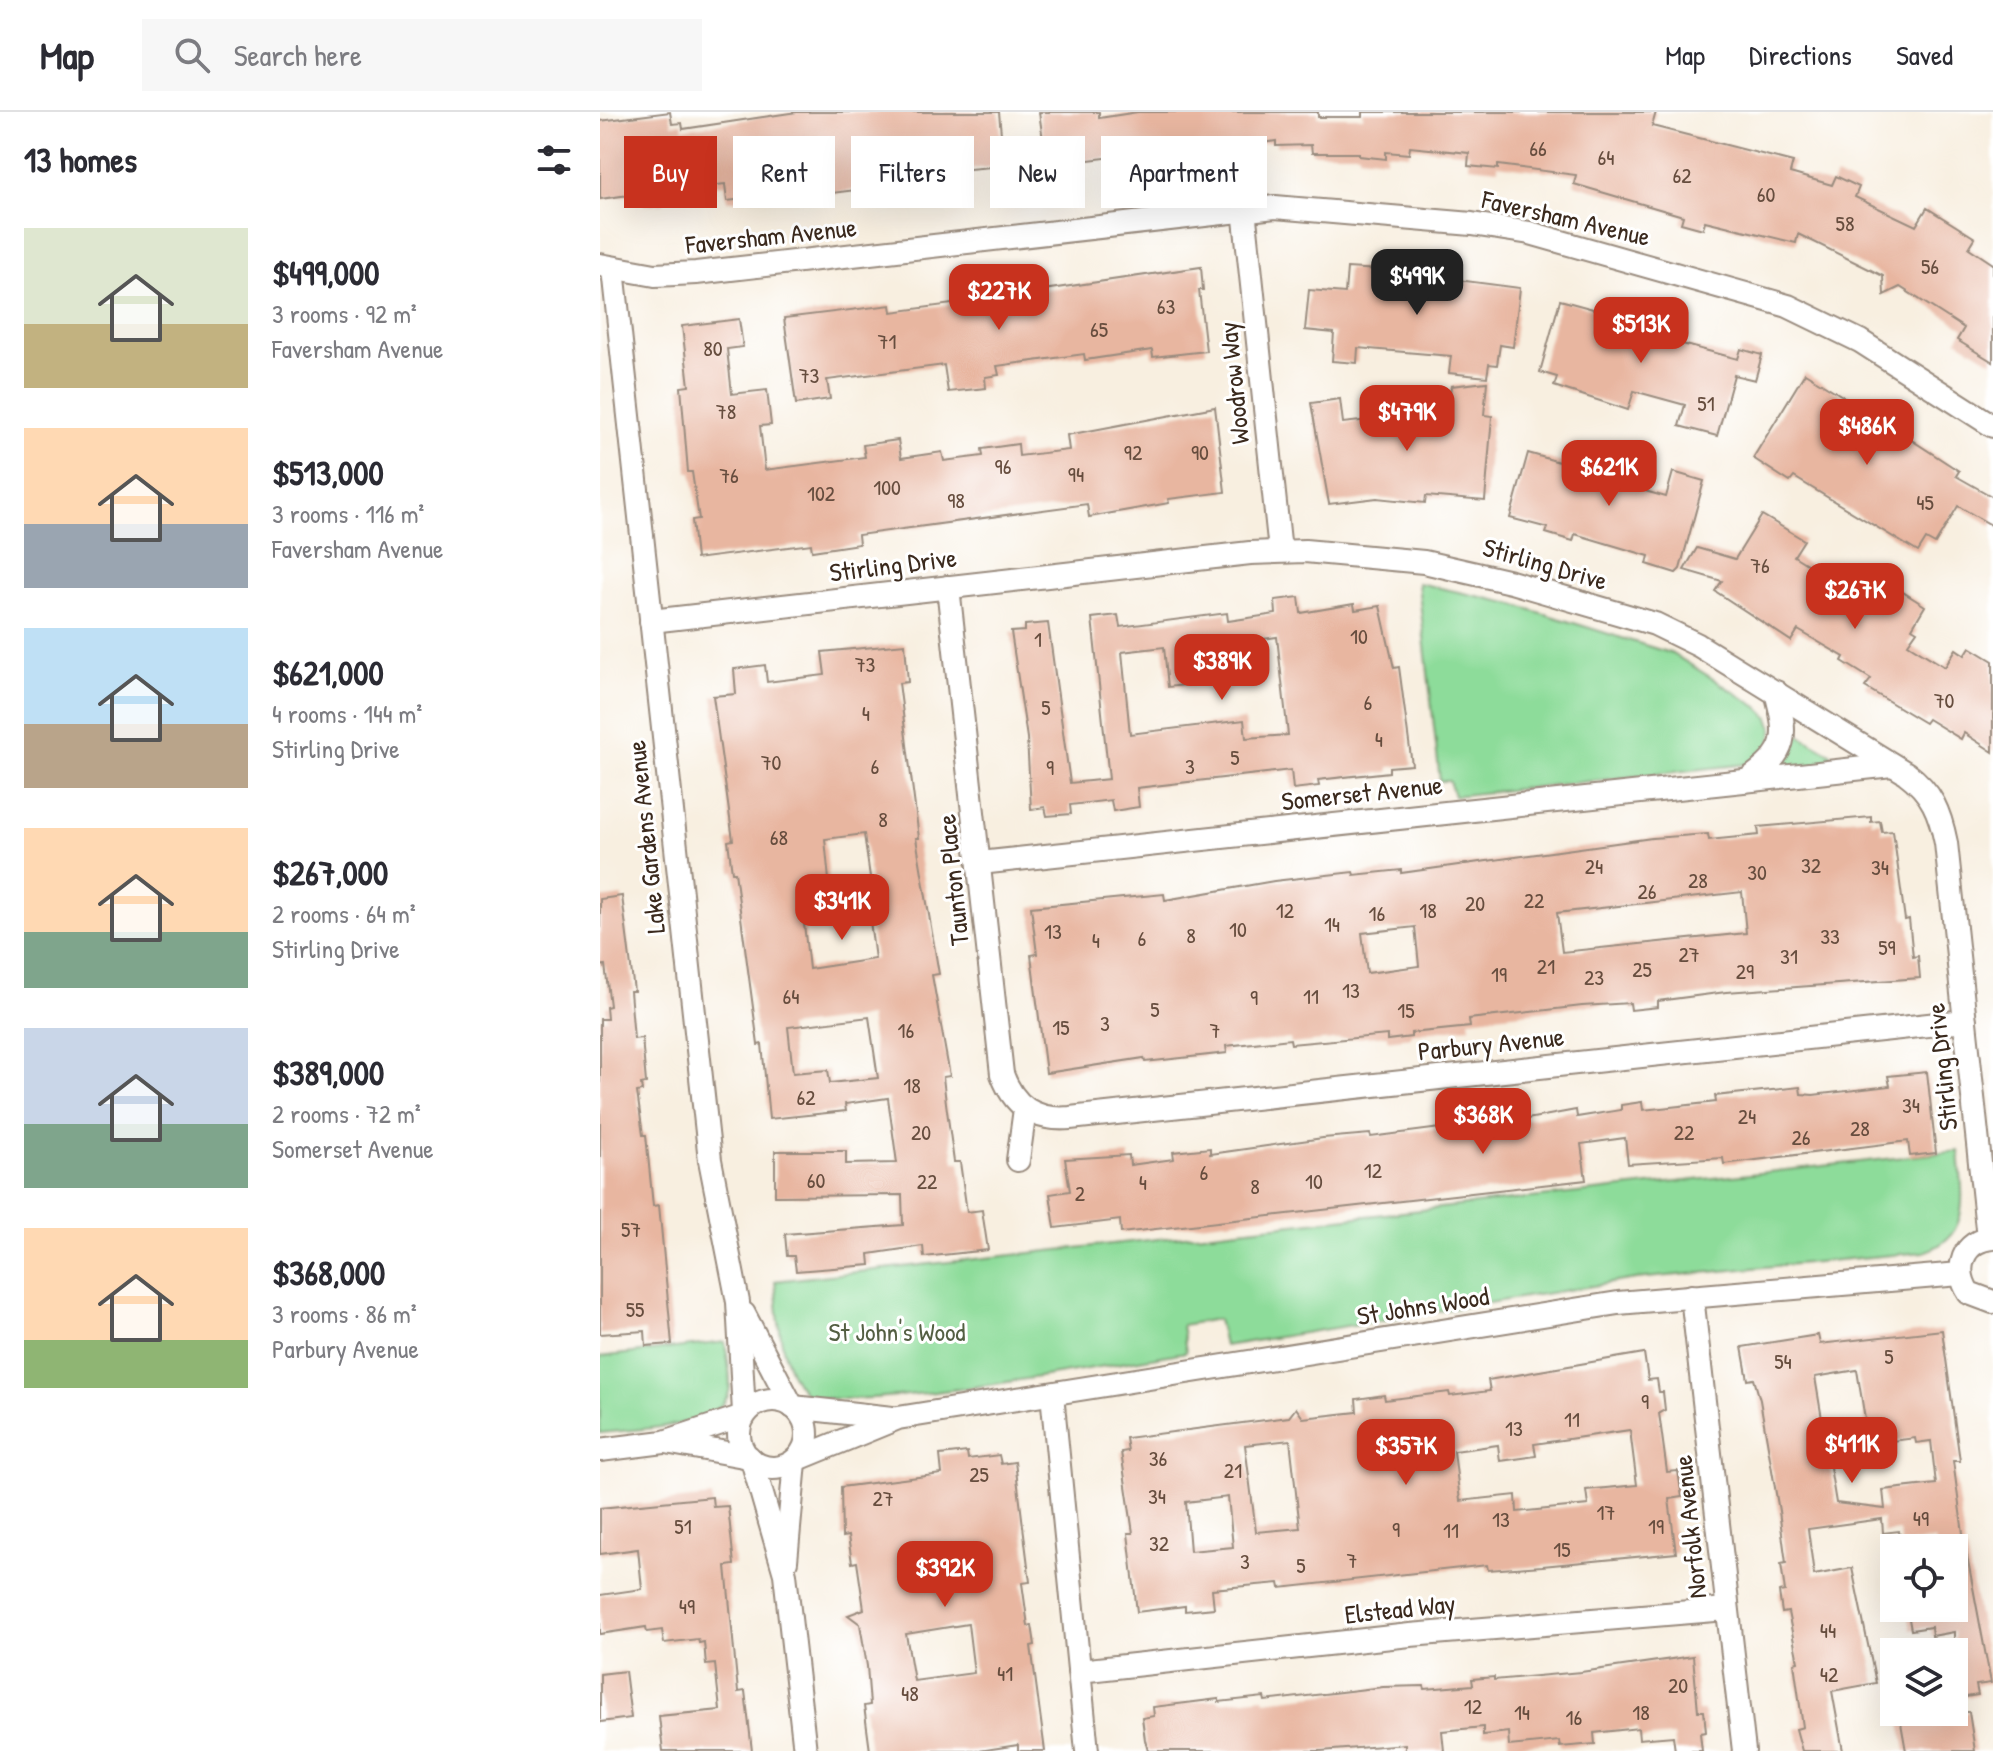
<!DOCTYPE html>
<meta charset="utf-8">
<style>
body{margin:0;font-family:"Patrick Hand",sans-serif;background:#f7f7f7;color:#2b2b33;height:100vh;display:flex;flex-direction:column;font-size:30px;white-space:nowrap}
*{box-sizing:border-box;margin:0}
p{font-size:26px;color:#7c7c81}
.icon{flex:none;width:44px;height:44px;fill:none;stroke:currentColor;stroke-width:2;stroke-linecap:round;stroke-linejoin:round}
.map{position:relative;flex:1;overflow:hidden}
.drawer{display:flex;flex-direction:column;background:#fff;width:600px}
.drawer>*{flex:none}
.guide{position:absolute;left:24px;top:24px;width:760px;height:72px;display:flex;gap:16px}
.buttons{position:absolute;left:1280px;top:1422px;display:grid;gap:16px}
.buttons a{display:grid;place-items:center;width:88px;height:88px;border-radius:0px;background:#fff;box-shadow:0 8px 32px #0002;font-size:40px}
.price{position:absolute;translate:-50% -68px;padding:0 18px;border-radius:16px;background:#c8321e;color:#fff;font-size:26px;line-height:52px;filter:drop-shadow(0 2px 4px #0008)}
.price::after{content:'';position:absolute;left:50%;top:48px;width:24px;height:18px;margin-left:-12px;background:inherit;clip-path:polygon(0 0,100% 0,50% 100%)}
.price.current{background:#222;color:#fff}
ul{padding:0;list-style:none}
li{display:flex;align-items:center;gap:24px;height:200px;padding:0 24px}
li span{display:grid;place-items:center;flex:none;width:224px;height:160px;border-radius:0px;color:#555}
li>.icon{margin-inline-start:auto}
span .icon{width:96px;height:96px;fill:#fffc;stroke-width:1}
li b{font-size:34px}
h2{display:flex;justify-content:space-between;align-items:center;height:96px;padding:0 24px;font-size:34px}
.chip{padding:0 28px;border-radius:0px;background:#fff;box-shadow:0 8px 32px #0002;font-size:28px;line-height:72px}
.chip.current{background:#c8321e;color:#fff}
header{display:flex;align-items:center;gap:48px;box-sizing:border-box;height:112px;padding:0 40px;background:#fff;border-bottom:2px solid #e1e1e2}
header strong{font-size:38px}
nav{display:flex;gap:44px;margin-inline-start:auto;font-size:28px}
.search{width:560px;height:72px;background:#f7f7f7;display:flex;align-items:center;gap:20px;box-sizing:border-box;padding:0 28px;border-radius:0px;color:#7c7c81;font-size:30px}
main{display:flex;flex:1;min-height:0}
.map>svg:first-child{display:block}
.green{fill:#8ddc9a;stroke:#64835c;stroke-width:2}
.building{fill:#e8b6a0;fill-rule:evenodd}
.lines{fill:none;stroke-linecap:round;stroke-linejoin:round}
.street-casing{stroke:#9a8c7f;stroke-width:26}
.street{stroke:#fff;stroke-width:22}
.labels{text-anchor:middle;stroke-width:6;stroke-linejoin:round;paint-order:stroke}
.number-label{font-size:22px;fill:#664d3e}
.street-label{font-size:26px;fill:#3b2a1e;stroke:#fff}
.park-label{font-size:26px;fill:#545f43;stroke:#fff}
</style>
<header>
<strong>Map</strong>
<div class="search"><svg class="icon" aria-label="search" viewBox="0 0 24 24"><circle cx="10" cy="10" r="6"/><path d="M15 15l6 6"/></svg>Search here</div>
<nav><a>Map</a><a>Directions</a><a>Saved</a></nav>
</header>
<main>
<section class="drawer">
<h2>13 homes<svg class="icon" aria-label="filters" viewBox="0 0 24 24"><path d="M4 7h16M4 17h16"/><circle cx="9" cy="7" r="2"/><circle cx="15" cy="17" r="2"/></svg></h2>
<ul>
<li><span style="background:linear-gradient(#dfe7d0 60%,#c2b280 0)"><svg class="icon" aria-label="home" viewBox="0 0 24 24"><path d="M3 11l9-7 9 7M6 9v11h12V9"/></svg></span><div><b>$499,000</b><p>3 rooms · 92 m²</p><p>Faversham Avenue</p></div></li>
<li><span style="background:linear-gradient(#ffd9b3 60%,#9aa5b1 0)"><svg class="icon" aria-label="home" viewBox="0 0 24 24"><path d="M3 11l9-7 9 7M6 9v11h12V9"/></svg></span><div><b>$513,000</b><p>3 rooms · 116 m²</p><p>Faversham Avenue</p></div></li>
<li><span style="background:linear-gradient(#bfe0f5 60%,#b9a48a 0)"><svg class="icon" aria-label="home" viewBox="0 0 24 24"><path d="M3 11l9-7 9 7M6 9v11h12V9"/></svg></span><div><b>$621,000</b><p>4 rooms · 144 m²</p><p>Stirling Drive</p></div></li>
<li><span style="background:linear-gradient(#ffd9b3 65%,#7fa58c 0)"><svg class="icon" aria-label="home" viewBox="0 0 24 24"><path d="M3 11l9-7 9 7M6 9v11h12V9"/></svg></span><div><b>$267,000</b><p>2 rooms · 64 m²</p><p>Stirling Drive</p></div></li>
<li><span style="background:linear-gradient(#c9d6e8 60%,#7fa58c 0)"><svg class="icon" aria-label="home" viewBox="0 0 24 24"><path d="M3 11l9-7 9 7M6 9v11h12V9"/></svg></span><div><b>$389,000</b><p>2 rooms · 72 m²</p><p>Somerset Avenue</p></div></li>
<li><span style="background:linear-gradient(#ffd9b3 70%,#8fb573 0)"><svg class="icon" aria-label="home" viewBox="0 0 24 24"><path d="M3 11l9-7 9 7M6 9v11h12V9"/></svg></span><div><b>$368,000</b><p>3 rooms · 86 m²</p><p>Parbury Avenue</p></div></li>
</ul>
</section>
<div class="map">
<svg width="1393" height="1639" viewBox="0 0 1393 1639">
<rect width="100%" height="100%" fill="#fff"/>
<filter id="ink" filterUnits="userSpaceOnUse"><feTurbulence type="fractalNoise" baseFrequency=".0125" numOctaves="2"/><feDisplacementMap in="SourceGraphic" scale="16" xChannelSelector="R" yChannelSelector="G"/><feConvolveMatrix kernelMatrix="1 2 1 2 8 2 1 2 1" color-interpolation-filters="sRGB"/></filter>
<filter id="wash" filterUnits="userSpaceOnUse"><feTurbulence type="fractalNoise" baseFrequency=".006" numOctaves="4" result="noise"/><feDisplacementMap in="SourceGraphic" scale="32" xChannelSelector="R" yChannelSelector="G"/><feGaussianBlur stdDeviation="1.8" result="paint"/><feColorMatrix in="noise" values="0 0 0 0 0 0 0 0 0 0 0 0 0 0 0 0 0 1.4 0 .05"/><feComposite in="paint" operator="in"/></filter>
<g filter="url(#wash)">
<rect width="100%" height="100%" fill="#f8efe0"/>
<g class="green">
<path d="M818 471 913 492 1073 542 1158 595 1169 606 1173 617 1170 635 1155 650 1148 652 854 684 849 669H840Z"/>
<path d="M1194 620 1230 641 1237 651 1174 662 1187 645Z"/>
<path d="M1359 1039C1362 1082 1373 1124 1324 1140L1036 1167 624 1234 618 1207 582 1213 586 1240C534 1248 230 1308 203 1279 178 1251 179 1204 175 1169Z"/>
<path d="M125 1230C127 1246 132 1264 129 1280 121 1317 32 1317 0 1321V1245Z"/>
</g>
<g id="blocks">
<g class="building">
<path d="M70 0 72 12 82 11 83 17 197 0H399L402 33 443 28 439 0H499V6L538 0H718V5H763V0H1056L1052 14 1193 50 1190 61 1232 73 1236 64 1259 75 1255 85 1316 114 1327 96 1375 126 1369 136 1393 152V250L1357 228 1364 216 1300 175 1284 183 1283 164 1198 122 1196 131 1105 109 1103 117 1081 111 1083 104 974 72 976 63 898 53V57L868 54 869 41 810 35 809 42 786 40V47L759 44V41H712L711 33 676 34V29L523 51 522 44 462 51 464 60 434 64 433 55 402 59V54L336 60 337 68 208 84 205 63 161 69 163 85 127 89 125 72 63 79 64 91 44 93 43 81 0 87V9Z"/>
<path d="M601 155 603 178H599L606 239 553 245 552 238 485 248 484 242 397 254 399 263 385 265 386 276 348 280 344 253 227 268 230 287 196 292 184 206 291 193 292 200 398 186 396 177 428 173 429 180Z"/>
<path d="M747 156 843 162 842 166 920 176 913 235 900 233 897 253 889 252 887 265 849 261 851 244 758 236 757 251 732 249 734 221 705 218 709 178 745 181Z"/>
<path d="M960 188 1074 219 1071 229 1138 247 1141 237 1162 243 1155 268 1134 263 1117 324 1079 314 1085 293 1034 279 1028 298 954 274 957 265 940 260Z"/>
<path d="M139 207 143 235 127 237 132 282 167 278 171 313 160 314 165 358 265 345 263 333 298 328 301 346 342 340 344 349 383 344 382 337 418 332 419 344 469 338 467 323 615 295 625 380 568 387 569 391 489 405 487 392 258 423 259 432 212 439 211 432 96 447 92 408 99 407 92 360H88L81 275 89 274 82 214Z"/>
<path d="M1205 261 1252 290 1248 296 1295 326 1299 320 1359 359 1356 364 1393 385V414L1358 394 1335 432 1326 427 1318 440 1194 365 1190 370 1153 346Z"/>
<path d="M887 270 884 303 892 304 885 389 826 384 825 391 777 386 729 392 711 291 740 287 743 311 788 306 847 312 851 274Z"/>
<path d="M928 341 997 361 1003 342 1031 350 1024 373 1066 385 1073 360 1104 369 1080 457 1076 461 1047 452 1049 444 975 422 973 429 946 421 948 416 910 406Z"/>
<path d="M1162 403 1204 428 1194 444 1276 495 1290 472 1325 494 1312 516 1317 519 1308 532 1345 555 1356 537 1365 543 1370 535 1393 549V640L1364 621 1361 627 1328 607 1325 611 1265 575 1271 567 1242 549 1244 545 1198 518 1191 529 1115 479 1122 469 1084 458 1097 436 1135 447Z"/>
<path d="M699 485 701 501 754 492 755 498 780 494 794 556 799 555 812 653 789 655V660L718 668 719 674 693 677 691 658 537 676 539 695 513 699 511 688 470 693 471 702 447 704 445 695 431 697 427 626 411 520 425 519V513L448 511 470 671 509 667 492 506 518 503 520 515 627 501 628 509 676 502 675 488ZM677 525 688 623 646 626 644 608 530 622 522 540 564 535 568 575 602 571 601 562 638 556 634 531Z"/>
<path d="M305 532 308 570 299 571 319 726H316L339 862 332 863 350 964 343 965 346 991 354 1050H360L367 1100 382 1098 388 1138 324 1145 323 1134 269 1142 270 1153 196 1159 194 1144H187L185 1122 303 1113 302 1083 175 1084V1039H246V1052L297 1051 288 986 245 992 246 999 169 1007 162 932 158 933 135 760H132L128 729 133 728 113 584 136 582 134 557 165 553 167 570 225 563 222 540ZM264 722 276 808 270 809 275 847 209 857 204 812 223 809 222 800 232 799 225 727ZM269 905 278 966 230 971 228 958 193 961 188 915Z"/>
<path d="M1271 705V710L1280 709 1282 720 1293 719 1305 808 1309 807 1313 845 1318 844 1320 866 1126 880 1058 889V895L1031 898 1030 891 982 894 869 907 870 915 811 921V925L787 928V923L691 932 690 927 626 934 627 941 545 950 544 946 446 961 431 843 437 842 431 795 564 782 565 788 674 769 753 760 754 763 801 758V761L1052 726 1108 722 1109 728 1159 723 1158 715ZM1142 780 1146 821 962 840 957 801ZM815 815 819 854 767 861 762 821Z"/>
<path d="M22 784 34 879H30L34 927 42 926 46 971 41 972 42 979 37 980 43 1023H46L53 1094 59 1093 72 1232 46 1234 45 1219 0 1222V907H7L6 895 10 894 5 853 0 854V787Z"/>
<path d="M1327 960 1336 1041 1310 1044 1308 1029 1124 1052 1123 1046 1028 1052 1025 1026 981 1032 986 1068 521 1121 520 1108 455 1116 450 1082 470 1079 465 1047 529 1043 530 1053 574 1047 573 1040 610 1036V1042L723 1026 770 1022 771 1025 895 1009V1013L976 998 977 1005 1021 998V993L1042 990 1043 998 1116 990 1115 984 1200 975 1201 982 1213 983 1290 974 1288 964Z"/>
<path d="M1342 1218 1360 1349H1353L1365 1436H1335L1334 1428 1301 1432 1299 1419 1283 1421 1282 1407 1208 1417 1214 1463 1252 1456 1276 1571 1232 1579 1243 1639H1202L1196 1617 1203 1615 1194 1551 1198 1550 1188 1500 1182 1501 1179 1480 1185 1479 1181 1452 1186 1451 1179 1399 1160 1288 1154 1267 1148 1268 1142 1235 1218 1223 1220 1232ZM1257 1258 1269 1332 1315 1326 1316 1331 1331 1329 1336 1372 1283 1378 1285 1397 1236 1391 1215 1265Z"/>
<path d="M1044 1241 1048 1268 1057 1267 1059 1280H1063L1065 1298 1059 1301 1067 1360 1078 1359 1082 1385 1069 1387 1076 1441 942 1454 888 1458 887 1453 680 1476 679 1471 612 1477 614 1496 585 1499V1494L537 1500 528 1421H533L521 1340 528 1339 526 1326 689 1305 696 1296 703 1306 757 1300 756 1287 784 1283 785 1288 849 1280 850 1284 890 1279 888 1268ZM1030 1318 1037 1373 986 1378 988 1393 917 1400 916 1383 860 1389 854 1339 898 1333 900 1349 936 1344 934 1332ZM690 1328 700 1416 656 1420 645 1333ZM628 1385 633 1435 590 1439 586 1390Z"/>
<path d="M367 1340 368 1347 399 1343 401 1352 415 1350 430 1470 422 1471 428 1514 432 1513 435 1533 431 1534 445 1639H418V1633L379 1639H270L264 1594 270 1593 267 1554 260 1512 248 1503 264 1497 257 1450 252 1451 248 1424 242 1425 241 1375 342 1362 340 1343ZM368 1512 374 1561 314 1569 306 1522Z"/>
<path d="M112 1385 113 1395 128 1394 134 1453 126 1454 138 1580 145 1579 152 1639H63L59 1604 120 1598 115 1552 106 1553 104 1530 99 1531 98 1527 64 1531 62 1518 47 1520 46 1515 0 1522V1483L42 1477 38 1437 0 1442V1396Z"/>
<path d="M1366 1438 1391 1571 1376 1573 1378 1583 1354 1587V1520L1332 1524 1331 1515 1311 1518 1307 1496H1354V1439Z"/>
<path d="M1093 1544 1098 1599H1104L1106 1620 1100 1621 1102 1639H1075L1073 1624 1039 1627 1038 1616 994 1621 995 1632 960 1635 959 1629 909 1634 908 1620 883 1623V1615L842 1619 844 1639H805V1632L721 1639H548L545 1628 542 1606 554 1604 553 1595 619 1587V1590L664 1585 665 1589 783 1575 824 1574 825 1577 873 1573 872 1567 894 1565V1568L981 1560Z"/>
<path d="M25 1559 31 1606 0 1610V1562Z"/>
<path d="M1299 1600H1369L1375 1639H1306Z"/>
</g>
</g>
</g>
<g filter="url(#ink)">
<use href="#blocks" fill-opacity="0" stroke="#9a8c7f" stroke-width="2"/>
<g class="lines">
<defs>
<g id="street">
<path d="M644 97 680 439"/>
<path d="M0 153 55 163 96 161 675 95 872 112 930 121 1188 194 1260 229 1393 314"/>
<path d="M13 157 110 1048 138 1190 144 1301"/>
<path d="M348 475 402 962C414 995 435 1009 470 1006L1365 909"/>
<path d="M51 509 650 441 705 439 824 450 911 470 1055 512 1098 533 1306 661C1332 680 1340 701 1346 731L1388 1126"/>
<path d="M1149 667C1188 640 1188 625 1176 580"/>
<path d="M380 751 1292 653"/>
<path d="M418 1048 425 997"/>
<path d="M1393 1126C1363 1128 1353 1157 1369 1181L1393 1190"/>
<path d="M1092 1184 1144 1639"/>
<path d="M144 1202 192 1294"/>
<path d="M452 1282 487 1639"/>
<circle cx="173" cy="1322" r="34"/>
<path d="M193 1295 292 1306"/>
<path d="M66 1330 149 1345"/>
<path d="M0 1338 64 1330 143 1304"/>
<path d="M198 1347 298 1306 1018 1191 1360 1162"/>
<path d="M152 1348 185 1462 205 1639"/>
<path d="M186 1449 195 1350"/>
<path d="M479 1559 810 1523 1127 1497"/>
</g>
</defs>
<use href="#street" class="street-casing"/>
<use href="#street" class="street"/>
</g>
</g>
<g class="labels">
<g class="number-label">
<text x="938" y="44">66</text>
<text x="1006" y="53">64</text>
<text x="1082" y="71">62</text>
<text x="1166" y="90">60</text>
<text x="1245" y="119">58</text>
<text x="1330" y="162">56</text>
<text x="566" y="202">63</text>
<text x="499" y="225">65</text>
<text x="287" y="237">71</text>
<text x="113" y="244">80</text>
<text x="209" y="271">73</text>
<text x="1106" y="299">51</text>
<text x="126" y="307">78</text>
<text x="533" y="348">92</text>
<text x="600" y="348">90</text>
<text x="403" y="362">96</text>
<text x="476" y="370">94</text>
<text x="129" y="371">76</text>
<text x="287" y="383">100</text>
<text x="221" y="389">102</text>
<text x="356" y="396">98</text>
<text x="1325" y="398">45</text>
<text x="1160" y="461">76</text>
<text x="759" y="532">10</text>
<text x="438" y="535">1</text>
<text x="265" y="560">73</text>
<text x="1344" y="596">70</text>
<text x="768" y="598">6</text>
<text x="446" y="603">5</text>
<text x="266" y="609">4</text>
<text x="779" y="635">4</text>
<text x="635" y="653">5</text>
<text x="171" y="658">70</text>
<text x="275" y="662">6</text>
<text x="590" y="662">3</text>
<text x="450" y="663">9</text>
<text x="283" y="715">8</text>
<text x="179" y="733">68</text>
<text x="1211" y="761">32</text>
<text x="994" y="762">24</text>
<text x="1280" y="763">34</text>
<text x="1157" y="768">30</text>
<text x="1098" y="776">28</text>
<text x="1047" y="787">26</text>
<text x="934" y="796">22</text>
<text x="875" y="799">20</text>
<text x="685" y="806">12</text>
<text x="828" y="806">18</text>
<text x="777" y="809">16</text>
<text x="732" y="820">14</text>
<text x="638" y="825">10</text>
<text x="453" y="827">13</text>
<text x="591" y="831">8</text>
<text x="1230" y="832">33</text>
<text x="542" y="834">6</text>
<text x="496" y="836">4</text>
<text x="1287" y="843">59</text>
<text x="1089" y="850">27</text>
<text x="1189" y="852">31</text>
<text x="946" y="862">21</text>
<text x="1042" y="865">25</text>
<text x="1145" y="867">29</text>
<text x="899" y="870">19</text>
<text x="994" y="873">23</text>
<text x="751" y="886">13</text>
<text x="191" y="892">64</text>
<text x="711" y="892">11</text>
<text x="654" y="893">9</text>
<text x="555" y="905">5</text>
<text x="806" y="906">15</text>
<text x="505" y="919">3</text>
<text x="461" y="923">15</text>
<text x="306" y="926">16</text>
<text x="615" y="926">7</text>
<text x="312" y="981">18</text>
<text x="206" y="993">62</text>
<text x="1311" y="1001">34</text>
<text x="1147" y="1012">24</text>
<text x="1260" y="1024">28</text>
<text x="321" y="1028">20</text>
<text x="1084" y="1028">22</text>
<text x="1201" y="1033">26</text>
<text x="773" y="1066">12</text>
<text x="604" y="1068">6</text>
<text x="216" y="1076">60</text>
<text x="327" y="1077">22</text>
<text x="714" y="1077">10</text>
<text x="543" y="1078">4</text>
<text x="655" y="1082">8</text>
<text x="480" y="1089">2</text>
<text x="31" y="1125">57</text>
<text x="35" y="1205">55</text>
<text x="1289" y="1252">5</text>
<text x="1183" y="1257">54</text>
<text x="1045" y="1297">9</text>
<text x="972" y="1315">11</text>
<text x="914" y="1324">13</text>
<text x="558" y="1354">36</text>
<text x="633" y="1366">21</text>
<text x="379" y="1370">25</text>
<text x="557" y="1392">34</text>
<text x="283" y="1394">27</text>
<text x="1006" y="1408">17</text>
<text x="1321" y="1414">49</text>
<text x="901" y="1415">13</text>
<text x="83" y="1422">51</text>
<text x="1056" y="1422">19</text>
<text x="796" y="1425">9</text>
<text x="851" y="1426">11</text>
<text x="559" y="1439">32</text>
<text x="962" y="1445">15</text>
<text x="752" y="1456">7</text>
<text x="645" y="1457">3</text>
<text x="701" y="1461">5</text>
<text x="87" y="1502">49</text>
<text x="1228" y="1526">44</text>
<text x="405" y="1569">41</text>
<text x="1229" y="1570">42</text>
<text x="1078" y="1581">20</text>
<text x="310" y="1589">48</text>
<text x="873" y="1602">12</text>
<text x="922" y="1608">14</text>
<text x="1041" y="1608">18</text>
<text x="974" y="1613">16</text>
</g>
<g class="street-label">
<text transform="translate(966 106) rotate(13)" y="9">Faversham Avenue</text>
<text transform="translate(171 124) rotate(-6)" y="9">Faversham Avenue</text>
<text transform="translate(634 271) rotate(-96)" y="9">Woodrow Way</text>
<text transform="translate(945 452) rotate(16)" y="9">Stirling Drive</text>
<text transform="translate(293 453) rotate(-7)" y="9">Stirling Drive</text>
<text transform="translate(762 681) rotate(-6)" y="9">Somerset Avenue</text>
<text transform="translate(46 725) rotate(-96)" y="9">Lake Gardens Avenue</text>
<text transform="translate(353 768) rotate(-96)" y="9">Taunton Place</text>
<text transform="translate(891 932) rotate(-6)" y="9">Parbury Avenue</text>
<text transform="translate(1342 955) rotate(-96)" y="9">Stirling Drive</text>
<text transform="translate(823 1194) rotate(-9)" y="9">St Johns Wood</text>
<text transform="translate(1090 1415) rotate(-96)" y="9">Norfolk Avenue</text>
<text transform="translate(800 1497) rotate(-6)" y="9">Elstead Way</text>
</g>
<g class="park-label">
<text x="297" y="1229">St John's Wood</text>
</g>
</g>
</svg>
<div class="buttons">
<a><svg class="icon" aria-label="locate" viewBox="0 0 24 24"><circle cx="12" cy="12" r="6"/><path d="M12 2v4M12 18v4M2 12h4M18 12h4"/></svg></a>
<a><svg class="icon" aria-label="layers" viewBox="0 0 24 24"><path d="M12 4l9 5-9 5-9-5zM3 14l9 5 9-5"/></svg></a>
</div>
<b class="price current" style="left:817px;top:205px">$499K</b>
<b class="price" style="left:399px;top:220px">$227K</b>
<b class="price" style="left:1041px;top:253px">$513K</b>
<b class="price" style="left:807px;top:341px">$479K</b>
<b class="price" style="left:1267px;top:355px">$486K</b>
<b class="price" style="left:1009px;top:396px">$621K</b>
<b class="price" style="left:1255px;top:519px">$267K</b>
<b class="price" style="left:622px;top:590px">$389K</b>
<b class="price" style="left:242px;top:830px">$341K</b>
<b class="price" style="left:883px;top:1044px">$368K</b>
<b class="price" style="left:1252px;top:1373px">$411K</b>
<b class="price" style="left:806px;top:1375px">$357K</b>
<b class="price" style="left:345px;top:1497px">$392K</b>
<div class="guide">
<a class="chip current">Buy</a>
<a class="chip">Rent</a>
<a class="chip">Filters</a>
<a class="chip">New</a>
<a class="chip">Apartment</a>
</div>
</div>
</main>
